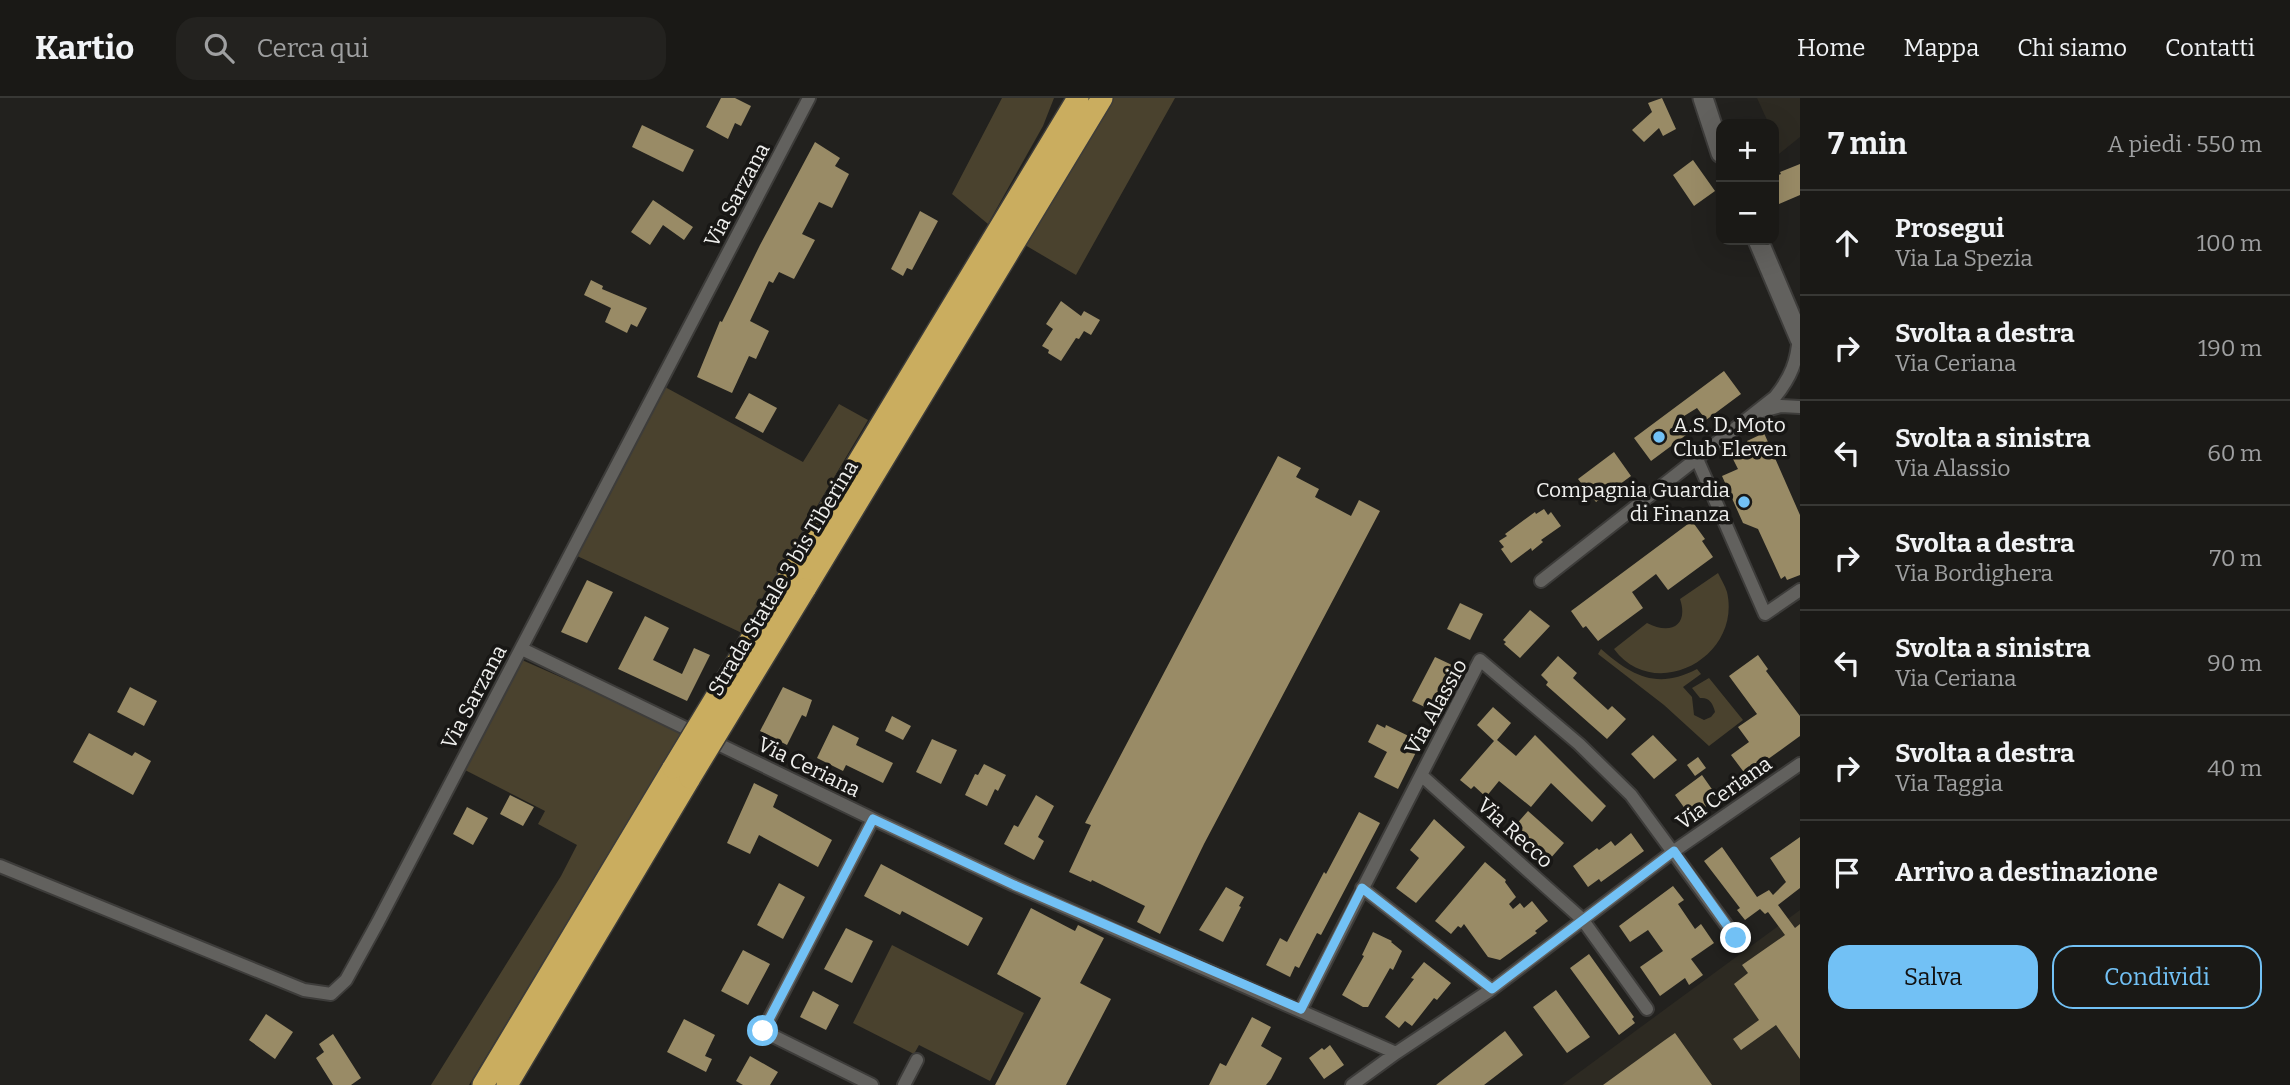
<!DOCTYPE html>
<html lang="it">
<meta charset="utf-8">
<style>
:root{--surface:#1a1916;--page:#23221f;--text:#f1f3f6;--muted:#9fa0a1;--line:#383835;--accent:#72c1f5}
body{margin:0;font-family:Bitter,serif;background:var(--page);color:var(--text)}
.controls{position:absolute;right:21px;top:21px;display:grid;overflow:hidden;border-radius:14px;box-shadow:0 7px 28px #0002}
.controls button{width:63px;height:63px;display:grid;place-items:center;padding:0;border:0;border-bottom:2px solid var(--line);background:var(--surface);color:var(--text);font:35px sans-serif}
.stop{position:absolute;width:21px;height:21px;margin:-16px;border:5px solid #72c1f5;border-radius:50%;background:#fff}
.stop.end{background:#72c1f5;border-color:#fff;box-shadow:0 2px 7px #0008}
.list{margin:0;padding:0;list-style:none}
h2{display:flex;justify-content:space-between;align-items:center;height:91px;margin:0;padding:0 28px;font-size:30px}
h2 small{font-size:23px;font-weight:400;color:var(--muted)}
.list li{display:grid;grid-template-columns:46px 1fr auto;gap:21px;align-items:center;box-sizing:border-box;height:105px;padding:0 28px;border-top:2px solid var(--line)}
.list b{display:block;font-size:26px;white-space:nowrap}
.list p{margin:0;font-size:23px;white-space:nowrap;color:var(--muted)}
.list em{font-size:23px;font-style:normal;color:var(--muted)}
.actions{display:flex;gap:14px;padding:21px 28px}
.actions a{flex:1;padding:16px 0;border:2px solid var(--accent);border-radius:21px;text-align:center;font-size:24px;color:var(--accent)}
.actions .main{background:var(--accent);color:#111}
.icon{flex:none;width:38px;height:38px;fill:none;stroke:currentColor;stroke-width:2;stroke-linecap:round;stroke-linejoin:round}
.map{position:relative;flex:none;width:1800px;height:987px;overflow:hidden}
header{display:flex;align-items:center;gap:42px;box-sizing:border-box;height:98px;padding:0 35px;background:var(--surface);border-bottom:2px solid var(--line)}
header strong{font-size:33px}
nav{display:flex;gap:38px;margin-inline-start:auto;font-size:24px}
.search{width:490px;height:63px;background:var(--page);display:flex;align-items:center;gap:18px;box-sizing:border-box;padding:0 24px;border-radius:21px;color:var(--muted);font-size:26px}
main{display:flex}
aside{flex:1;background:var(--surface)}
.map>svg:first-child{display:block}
.built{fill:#2d2a22}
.green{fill:#4a422e}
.building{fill:#998b66}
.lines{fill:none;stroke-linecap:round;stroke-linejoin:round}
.street-casing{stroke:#3d3c3a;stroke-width:16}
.secondary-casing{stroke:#3d3c3a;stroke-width:23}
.highway-casing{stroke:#3d3c3a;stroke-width:24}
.street{stroke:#62615e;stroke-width:12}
.secondary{stroke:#62615e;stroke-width:19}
.highway{stroke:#caad5f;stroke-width:21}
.highway-bridge-casing{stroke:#3d3c3a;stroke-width:24;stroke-linecap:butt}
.highway-bridge{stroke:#caad5f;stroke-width:21}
.route{stroke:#72c1f5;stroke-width:9}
.poi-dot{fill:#72c1f5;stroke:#181715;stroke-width:2.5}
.labels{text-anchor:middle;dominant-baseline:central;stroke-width:7;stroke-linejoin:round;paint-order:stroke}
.street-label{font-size:21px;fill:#efefed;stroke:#181715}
.poi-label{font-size:21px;fill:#efefed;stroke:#181715;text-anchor:start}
</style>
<header>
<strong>Kartio</strong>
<div class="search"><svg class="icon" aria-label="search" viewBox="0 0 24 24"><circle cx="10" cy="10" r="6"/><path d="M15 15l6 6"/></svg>Cerca qui</div>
<nav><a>Home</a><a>Mappa</a><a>Chi siamo</a><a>Contatti</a></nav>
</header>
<main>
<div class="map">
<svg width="1800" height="987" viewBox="0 0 1800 987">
<rect width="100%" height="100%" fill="#22211e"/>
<path class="built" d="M1757,0H1800V39L1774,60V26H1763L1767,22Z
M1800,812V987H1562Z"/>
<path class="green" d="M1002,0H1054L1043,28L988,126L952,96Z
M1114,0H1175L1076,177L1025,147Z
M665,289L803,364L839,306L868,322L742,535L575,457Z
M1718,475C1721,481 1725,488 1727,494C1742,559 1655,606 1614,551L1647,525C1670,537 1689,528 1680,501Z
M1601,551C1632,578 1657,592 1697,571L1701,576L1683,589L1692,599L1694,617L1704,622L1711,619L1715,614C1713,605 1709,599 1700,600L1692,590L1709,580L1743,622L1709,648L1664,607L1598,556Z
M522,562L651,619L681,635L469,987H431L561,778L577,747L538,726L545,713L465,672Z
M892,847L1024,915L990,983L919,947L914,956L853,925Z"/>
<path class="building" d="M721,0H735L751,8L741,28L735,25L728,41L706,29Z
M1662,0L1676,31L1663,38L1659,30L1644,44L1632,32L1652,14L1648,5Z
M642,27L694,52L683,74L632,49Z
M815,44L840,60L835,68L849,76L832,110L819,104L802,136L815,142L794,181L779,174L773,185L769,183L750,223L769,233L756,261L749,258L732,295L697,279L720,223L722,224L760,147Z
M1693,62L1715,93L1694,108L1673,77Z
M1800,66V97L1779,106L1774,94V79L1781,76L1780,74Z
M653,102L693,129L684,142L663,127L650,147L631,134Z
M920,113L938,123L912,172L907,170L903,178L891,171Z
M591,182L603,188L602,191L647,210L637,229L631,226L627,235L605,224L611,210L584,197Z
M1061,203L1081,218L1084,213L1100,222L1091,237L1084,233L1079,241L1076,240L1061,263L1048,255L1049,252L1042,248L1053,231L1046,226Z
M1724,273L1741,296L1706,322L1697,310L1676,323L1686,337L1651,363L1634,340Z
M749,295L777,310L763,335L735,320Z
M1764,335L1800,417V477L1787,482L1785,478L1781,481L1758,431L1743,425L1722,378L1738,371L1733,361L1751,353L1747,343Z
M1614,354L1631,378L1596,404L1578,381Z
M1278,358L1301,370L1296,379L1319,391L1315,399L1351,418L1359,402L1380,413L1204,746L1160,836L1137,824L1145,808L1092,782L1091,784L1069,774L1091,727L1085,725Z
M1544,411L1548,417L1551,414L1561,428L1541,442L1543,444L1532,453L1531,450L1511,465L1501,451L1504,449L1499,443L1507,438L1505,436L1535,414L1536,416Z
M1692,423L1705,441L1702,443L1713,459L1668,492L1656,476L1635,492L1632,494L1643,510L1598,543L1586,528L1583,530L1571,513Z
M587,482L613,494L587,545L561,534Z
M1460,505L1483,516L1470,542L1447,531Z
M1530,512L1550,528L1520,560L1504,546L1506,544L1503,542Z
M645,518L669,530L653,562L682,576L694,550L710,557L687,603L618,571Z
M1758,557L1768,571L1766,573L1800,618V638L1746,677L1731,657L1749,644L1738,629L1757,616L1729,578Z
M1558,558L1577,575L1573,580L1608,612L1612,608L1626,621L1607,641L1546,587L1548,584L1541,577Z
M1435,559L1452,567L1449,571L1458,575L1439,613L1430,608L1429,611L1412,603Z
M130,589L157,603L144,628L117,614Z
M783,589L812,602L806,619L802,617L787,647L760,633Z
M1493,609L1511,625L1497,642L1516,658L1535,637L1606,708L1592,724L1551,685L1531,709L1499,683L1486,699L1474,688L1471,691L1460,682L1494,643L1477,627Z
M892,618L911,628L903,642L885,633Z
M1377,626L1385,630L1386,627L1421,644L1398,691L1374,679L1387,654L1368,644Z
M833,627L859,640L856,647L893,665L883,685L846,667L843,673L817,660Z
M89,635L132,658L135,654L151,663L133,697L73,664Z
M1653,637L1677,662L1654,681L1631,656Z
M932,641L957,652L941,686L916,674Z
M1698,659L1706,670L1695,678L1687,667Z
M984,666L1006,677L998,693L995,691L987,708L965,697L975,676L978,677Z
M1702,677L1716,697L1708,703L1709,706L1691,719L1675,697Z
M754,685L778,697L773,709L832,742L818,769L759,737L750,756L727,745Z
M510,697L534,709L523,728L500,716Z
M1036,697L1054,708L1038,739L1044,743L1034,762L1004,746L1014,727L1018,729Z
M467,709L488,720L473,747L453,736Z
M1528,713L1564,745L1549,762L1513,730Z
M1359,714L1380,725L1321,837L1317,835L1299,870L1295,868L1290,879L1266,867L1280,840L1287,844L1324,774L1326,776Z
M1434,721L1465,749L1416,805L1396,790L1419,760L1410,752Z
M1631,735L1644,753L1601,784L1599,781L1588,789L1573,768L1597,750L1599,752L1611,743L1615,748Z
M1800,739V790L1778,807L1795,830L1800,826V961L1776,927L1741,952L1733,941L1759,922L1734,886L1748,875L1742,867L1785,837L1768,814L1765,816L1760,811L1745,822L1737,812L1740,810L1704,763L1722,749L1757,799L1769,792L1773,797L1786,784L1770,760Z
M1485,764L1506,782L1505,784L1516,799L1509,806L1513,811L1520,805L1524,810L1532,803L1548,823L1535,833L1537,835L1500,862L1488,859L1464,826L1461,830L1458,828L1451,836L1435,823Z
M881,766L983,820L968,848L902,813L900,817L864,798Z
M779,785L805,799L783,841L757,827Z
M1673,788L1684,802L1678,806L1695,831L1701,826L1714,845L1691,861L1703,877L1689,887L1685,880L1660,898L1640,869L1663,853L1648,832L1630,844L1619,828Z
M1226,789L1244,799L1239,808L1241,809L1223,844L1199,832Z
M1031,810L1075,833L1078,827L1104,840L1080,885L1111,901L1066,987H995L1041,900L997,876Z
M846,830L873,843L852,885L824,871Z
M1373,834L1392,843L1391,844L1402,853L1393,872L1390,870L1368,909H1363L1342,897L1364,858L1362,857Z
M743,852L770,866L748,907L721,893Z
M1589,856L1634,919L1632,921L1635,925L1619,937L1570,870Z
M1424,864L1451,885L1437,902L1434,900L1412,928L1405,923L1399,930L1385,919L1414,881L1411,880Z
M1556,892L1590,939L1567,955L1533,909Z
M813,893L839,907L826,932L800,919Z
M266,916L293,934L275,961L249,942Z
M1252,919L1271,929L1261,948L1282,960L1271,981L1266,987H1209L1220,965L1226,968Z
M684,921L715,937L705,958L712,961L706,974L667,954Z
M1505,933L1523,957L1484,987H1436Z
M1675,935L1712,987H1603L1665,942Z
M333,936L361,980L351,987H333L316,960L324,954L319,946Z
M1330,947L1344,967L1324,981L1309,960L1322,950L1324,952Z
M750,958L778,974L770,987H743L736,983Z"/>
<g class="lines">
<defs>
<path id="street" d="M1762,313L1781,308L1800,309
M1697,361L1765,516L1800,492
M1541,483L1775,299C1791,279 1797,264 1799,238
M522,551L873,721L1014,787L1396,955L1492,891L1674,753L1800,666
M1421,677L1582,821L1647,911
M0,768L304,892L331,896L346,882L378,824L809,0
M1362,790L1492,891
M1301,911L1480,562L1579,646L1631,697L1736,840
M872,987L763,933L873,721
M904,987L917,962
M1352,987L1396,955"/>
<path id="secondary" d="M1703,0L1721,55
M1758,142L1800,241"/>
<path id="highway" d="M788,480L1078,0
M805,491L1102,0
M483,987L673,670
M507,987L690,680"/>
</defs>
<use href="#street" class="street-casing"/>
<use href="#secondary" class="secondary-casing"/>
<use href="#highway" class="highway-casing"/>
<use href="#street" class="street"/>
<use href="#secondary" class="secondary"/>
<use href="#highway" class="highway"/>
<defs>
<path id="highway-bridge" d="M673,670L788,480
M690,680L805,491"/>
</defs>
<use href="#highway-bridge" class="highway-bridge-casing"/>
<use href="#highway-bridge" class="highway-bridge"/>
</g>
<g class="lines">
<path class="route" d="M763,933L873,721L1014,787L1301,911L1362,790L1492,891L1674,753L1736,840"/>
</g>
<g class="poi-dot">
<circle cx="1659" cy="339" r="7"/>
<circle cx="1744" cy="404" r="7"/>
</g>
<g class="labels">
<g class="street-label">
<text transform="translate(737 97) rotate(-62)">Via Sarzana</text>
<text transform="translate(783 480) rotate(-59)">Strada Statale 3 bis Tiberina</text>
<text transform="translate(474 599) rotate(-62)">Via Sarzana</text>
<text transform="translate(1436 609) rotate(-61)">Via Alassio</text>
<text transform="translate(809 669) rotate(26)">Via Ceriana</text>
<text transform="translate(1724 695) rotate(-35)">Via Ceriana</text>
<text transform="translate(1515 735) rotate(42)">Via Recco</text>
</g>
<g class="poi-label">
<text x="1673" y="327">A.S. D. Moto<tspan x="1673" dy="24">Club Eleven</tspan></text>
<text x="1730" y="392" text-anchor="end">Compagnia Guardia<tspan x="1730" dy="24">di Finanza</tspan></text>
</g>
</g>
</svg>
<div class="controls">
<button>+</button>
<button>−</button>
</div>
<div class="stop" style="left:763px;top:933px"></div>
<div class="stop end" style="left:1736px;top:840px"></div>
</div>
<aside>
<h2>7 min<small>A piedi · 550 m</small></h2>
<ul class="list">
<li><svg class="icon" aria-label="ahead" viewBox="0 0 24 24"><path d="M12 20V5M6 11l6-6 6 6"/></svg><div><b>Prosegui</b><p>Via La Spezia</p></div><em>100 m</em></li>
<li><svg class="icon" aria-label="right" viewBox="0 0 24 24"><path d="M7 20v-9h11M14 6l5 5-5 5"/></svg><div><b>Svolta a destra</b><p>Via Ceriana</p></div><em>190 m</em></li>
<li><svg class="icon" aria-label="left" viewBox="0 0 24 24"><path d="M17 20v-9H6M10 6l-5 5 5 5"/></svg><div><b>Svolta a sinistra</b><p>Via Alassio</p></div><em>60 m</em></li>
<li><svg class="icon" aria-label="right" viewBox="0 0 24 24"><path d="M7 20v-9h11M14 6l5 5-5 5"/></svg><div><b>Svolta a destra</b><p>Via Bordighera</p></div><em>70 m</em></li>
<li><svg class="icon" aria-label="left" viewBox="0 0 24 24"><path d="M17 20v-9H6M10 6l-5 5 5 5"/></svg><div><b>Svolta a sinistra</b><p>Via Ceriana</p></div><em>90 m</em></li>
<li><svg class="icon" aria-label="right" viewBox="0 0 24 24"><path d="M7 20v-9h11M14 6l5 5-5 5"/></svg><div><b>Svolta a destra</b><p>Via Taggia</p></div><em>40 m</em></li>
<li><svg class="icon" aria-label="arrive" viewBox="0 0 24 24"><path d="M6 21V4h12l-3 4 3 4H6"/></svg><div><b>Arrivo a destinazione</b></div></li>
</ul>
<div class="actions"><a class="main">Salva</a><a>Condividi</a></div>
</aside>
</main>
